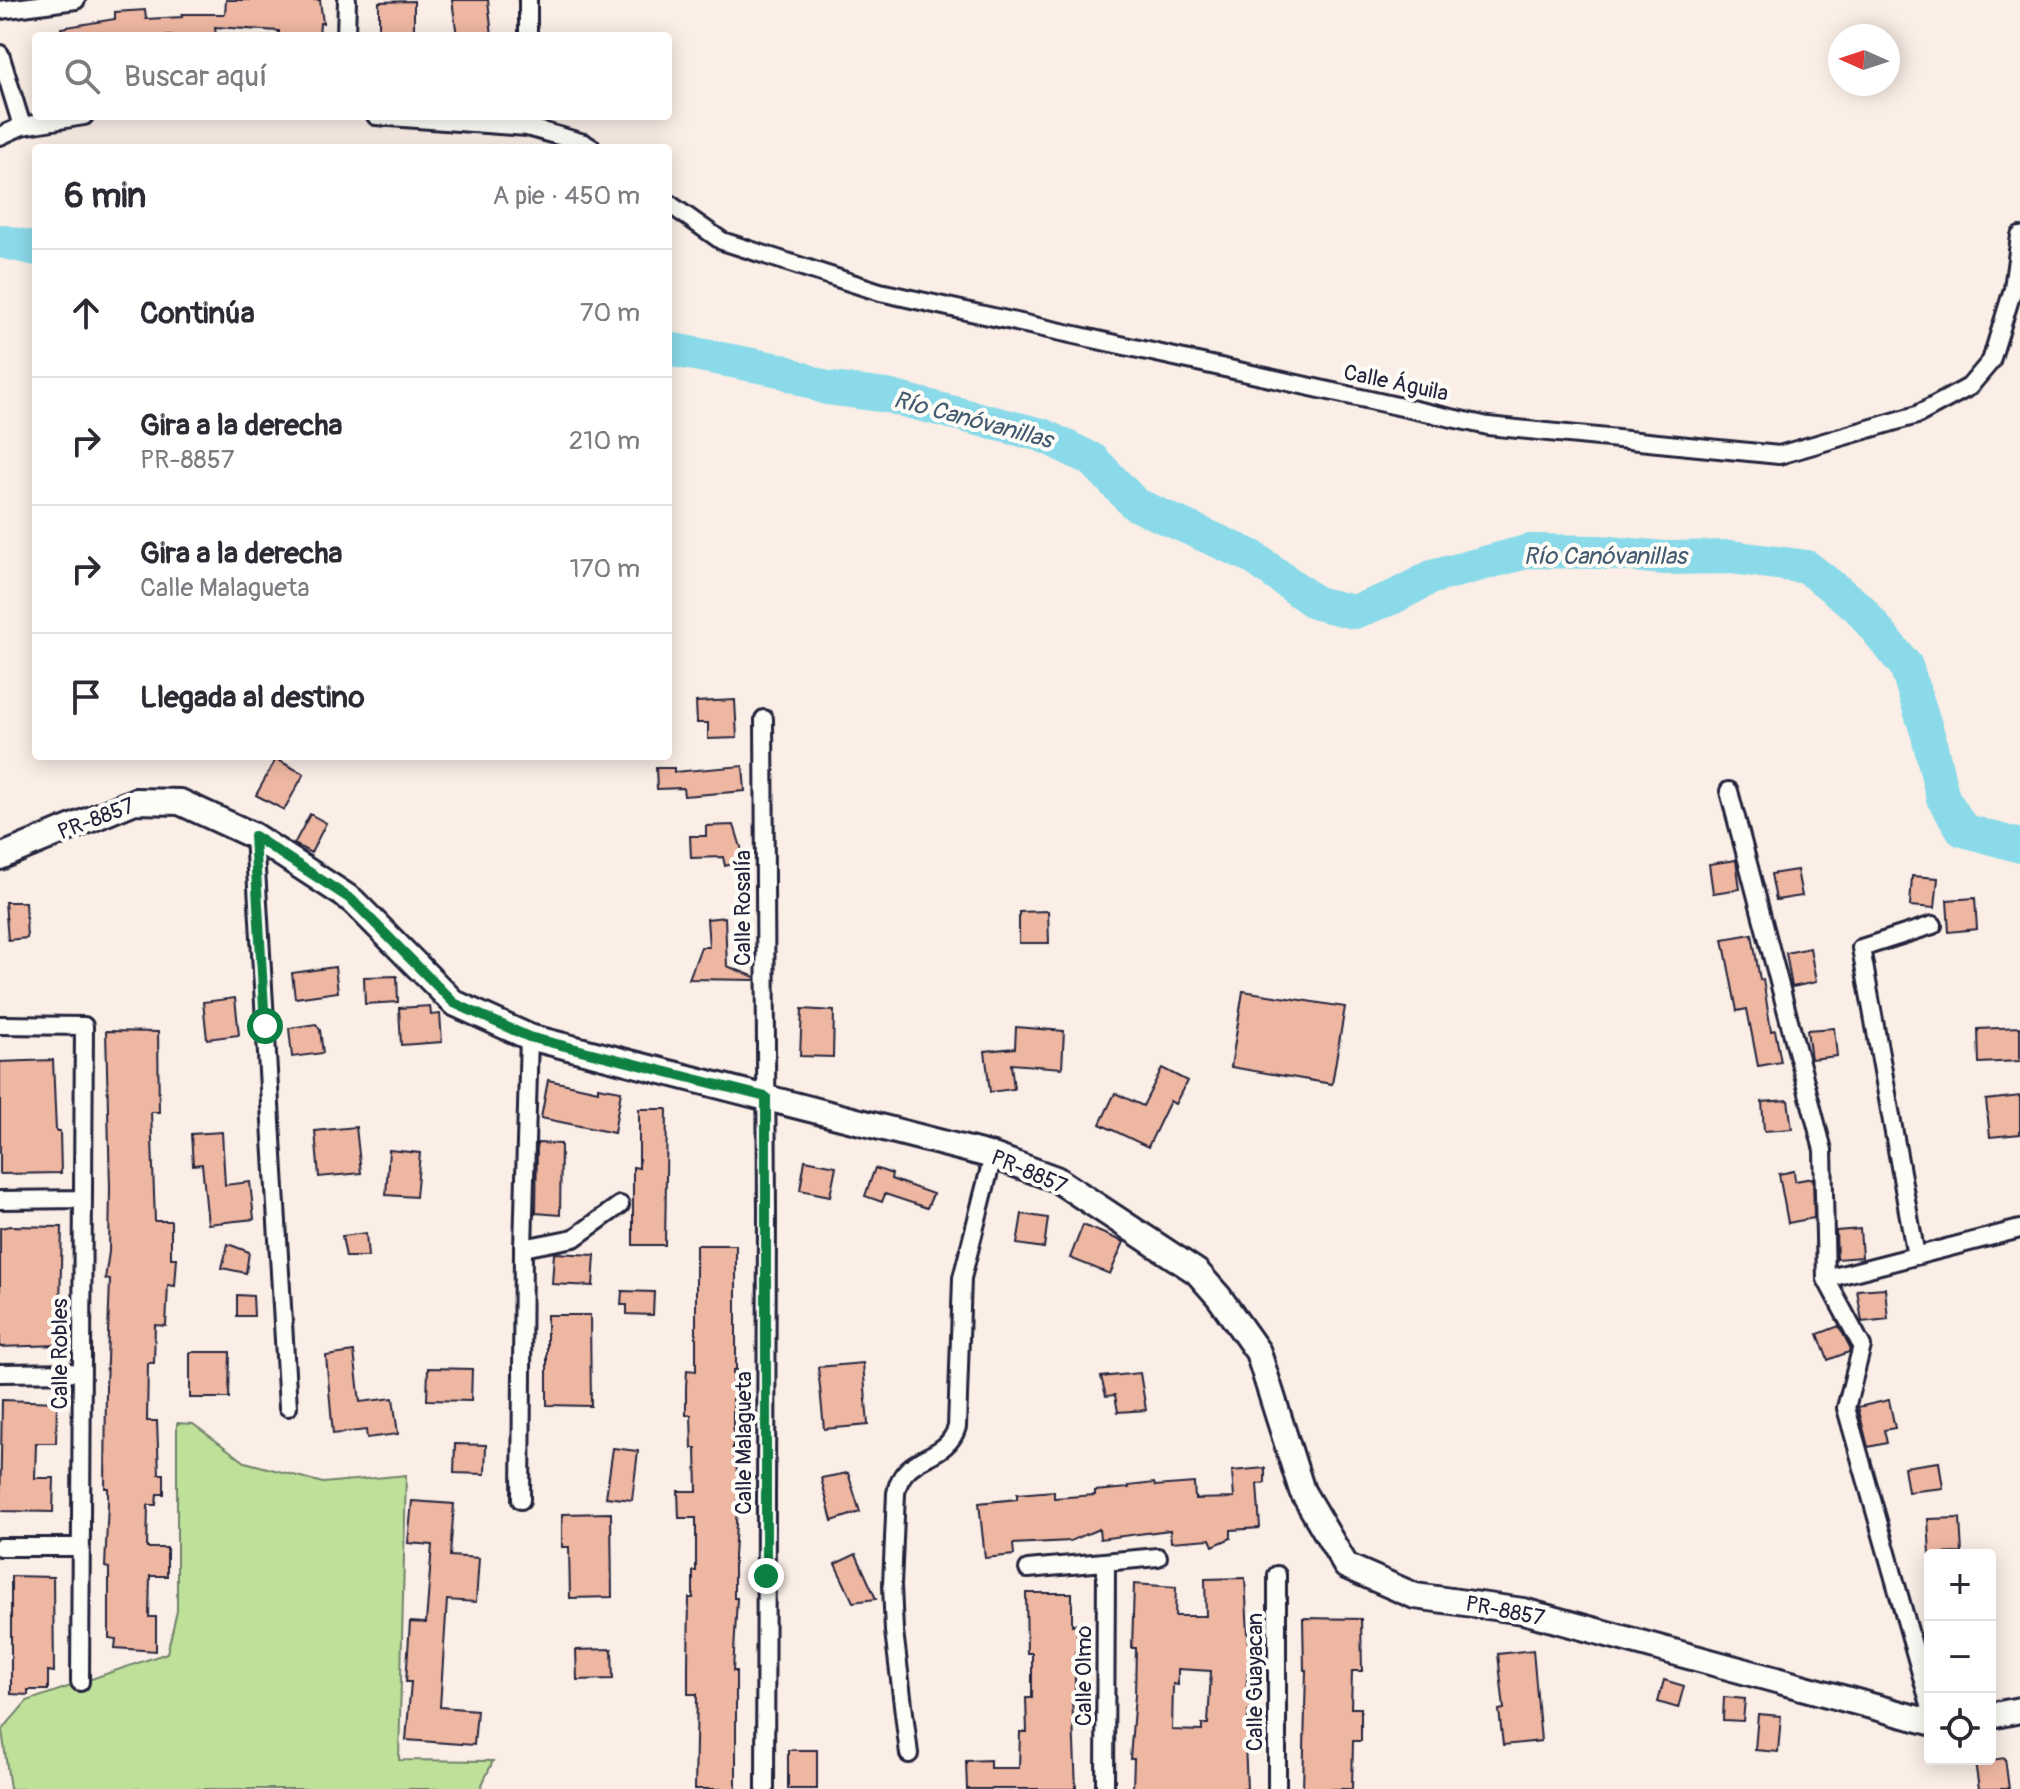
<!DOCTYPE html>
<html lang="es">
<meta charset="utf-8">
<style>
:root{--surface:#fff;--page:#f7f7f7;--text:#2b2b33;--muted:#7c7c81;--line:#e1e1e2}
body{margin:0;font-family:Pangolin,sans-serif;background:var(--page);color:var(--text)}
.controls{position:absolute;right:24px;bottom:24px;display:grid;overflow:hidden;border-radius:8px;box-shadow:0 4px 20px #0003}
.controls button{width:72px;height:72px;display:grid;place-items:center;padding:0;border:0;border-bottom:2px solid var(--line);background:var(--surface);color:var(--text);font:40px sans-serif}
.compass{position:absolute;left:1828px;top:24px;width:72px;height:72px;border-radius:50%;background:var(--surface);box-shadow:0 4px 20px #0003;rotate:273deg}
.stop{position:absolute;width:24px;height:24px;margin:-18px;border:6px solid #0b8043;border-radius:50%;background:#fff}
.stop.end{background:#0b8043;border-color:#fff;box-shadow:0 2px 8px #0008}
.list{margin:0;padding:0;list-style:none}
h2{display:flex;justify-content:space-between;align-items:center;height:104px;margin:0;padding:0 32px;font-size:34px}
h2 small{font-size:26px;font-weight:400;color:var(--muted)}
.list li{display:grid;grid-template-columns:52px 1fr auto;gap:24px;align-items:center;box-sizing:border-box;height:128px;padding:0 32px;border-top:2px solid var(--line)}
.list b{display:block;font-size:30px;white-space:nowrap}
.list p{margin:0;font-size:26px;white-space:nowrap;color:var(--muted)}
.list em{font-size:26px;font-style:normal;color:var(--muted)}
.icon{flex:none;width:44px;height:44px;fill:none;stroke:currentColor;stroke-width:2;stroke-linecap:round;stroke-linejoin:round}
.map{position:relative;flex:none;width:2020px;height:1789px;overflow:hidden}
.search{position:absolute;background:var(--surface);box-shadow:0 4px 20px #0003;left:32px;top:32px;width:640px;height:88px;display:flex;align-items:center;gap:20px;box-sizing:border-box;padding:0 28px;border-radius:8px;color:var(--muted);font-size:30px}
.panel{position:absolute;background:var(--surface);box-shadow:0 4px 20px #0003;left:32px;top:144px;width:640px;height:616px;border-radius:8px}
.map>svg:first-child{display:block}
.green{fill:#bfe099;stroke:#70816a;stroke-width:2}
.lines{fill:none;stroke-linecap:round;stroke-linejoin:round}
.river{stroke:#8bdae9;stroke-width:34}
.building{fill:#eeb7a2;stroke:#22223b;stroke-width:2;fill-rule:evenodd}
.street-casing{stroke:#22223b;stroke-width:22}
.secondary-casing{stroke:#22223b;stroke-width:30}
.street{stroke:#fdfcf7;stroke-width:16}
.secondary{stroke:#fdfcf7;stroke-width:24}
.route{stroke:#0b8043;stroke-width:10}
.labels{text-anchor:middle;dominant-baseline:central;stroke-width:8;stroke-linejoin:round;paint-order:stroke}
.street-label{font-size:22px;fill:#22223b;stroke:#fdfcf7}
.water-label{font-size:24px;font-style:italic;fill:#42596f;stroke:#fdfcf7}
</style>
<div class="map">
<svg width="2020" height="1789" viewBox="0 0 2020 1789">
<rect width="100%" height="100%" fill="#faeee6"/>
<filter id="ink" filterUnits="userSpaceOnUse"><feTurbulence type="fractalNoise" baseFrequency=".0125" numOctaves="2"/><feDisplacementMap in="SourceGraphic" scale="16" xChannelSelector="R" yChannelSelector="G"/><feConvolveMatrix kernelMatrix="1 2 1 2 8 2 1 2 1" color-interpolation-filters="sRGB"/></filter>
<g filter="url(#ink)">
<path class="green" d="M177,1423L193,1424L245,1462L323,1483L406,1475L399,1760L493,1761L480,1789H10L2,1730L27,1701L167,1653L177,1611Z"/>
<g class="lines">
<path class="river" d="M0,241L36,249
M668,349L780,370L826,388L887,396L1042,435L1093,460L1135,504L1251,556L1316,603L1354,612L1394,597L1432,577L1530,551L1599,552L1665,558L1731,557L1807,567L1859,608L1906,666L1928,735L1943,798L1963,830L2020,846"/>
</g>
<path class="building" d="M226,0H320L323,23H320L319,36H279V31L215,27L216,36H62L61,28L115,19V12L145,10L146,19L182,17V14H225Z
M452,0H488L492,36H457Z
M414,1V34L379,35V2Z
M735,700L737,738L708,739V723H697L696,702Z
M276,759L304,774L284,810L256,795Z
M743,766L745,791L684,796L683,788L657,789L656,768H674V772Z
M310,814L326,823L311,853L294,844Z
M734,825L745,860L725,866L723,857L691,858L690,836H706V826Z
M1736,860L1740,889L1713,893L1709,864Z
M1797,870L1802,896L1776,900L1771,874Z
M1912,876L1938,878L1935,908L1910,906Z
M1975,898L1977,929L1949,932L1947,900Z
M5,902H25L27,938L8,940Z
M1048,911L1049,943H1019V912Z
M725,917L727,966L755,977V980L689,979L701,947H709L707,919Z
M1752,934L1760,980L1763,979L1771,1031L1775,1030L1781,1062L1758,1066L1747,1009L1737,1011L1723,939Z
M1810,948L1816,982L1792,987L1786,953Z
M335,967L338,992L295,998L292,973Z
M397,976L398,1002L365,1004L364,977Z
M1243,991L1345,1007L1332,1084L1231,1067Z
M235,998L239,1035L207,1039L203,1002Z
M430,1006L431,1015L440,1014L442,1042L401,1045L399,1008Z
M802,1009L834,1011L833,1057L800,1056Z
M316,1024L320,1030L323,1053L292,1057L289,1028Z
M1016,1027L1064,1031L1062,1068L1011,1064L1014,1089L990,1092L985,1051L1015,1048Z
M2020,1027V1061L1979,1063L1978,1029Z
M1834,1028L1837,1056L1811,1059L1807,1030Z
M106,1031L158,1032L159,1112H151L155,1221H171V1258H177L175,1286L168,1285L166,1326L155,1325L154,1363H148L147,1421H157L159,1474H164V1494H157L156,1505H148L147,1548H167V1576H150L149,1617H156V1651L115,1648L116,1639L109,1638V1568L105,1567L108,1503V1488H105L106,1387L110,1280L105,1279L109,1252L110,1187Z
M53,1060L56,1131H60L61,1173L0,1174V1062Z
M1162,1068L1187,1081L1175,1104L1170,1101L1148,1147L1100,1124L1115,1093L1143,1106Z
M548,1080L598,1091V1087L621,1091L614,1133L541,1118Z
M2020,1096V1134L1990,1137L1986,1100Z
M1788,1100L1792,1129L1764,1131L1762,1102Z
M639,1109H667L665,1245H633V1167L639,1168Z
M356,1127L361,1173L319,1177L315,1131Z
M222,1132L225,1185L250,1182L254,1219L208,1224L202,1164L193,1165L191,1134Z
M537,1143L561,1144L560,1215L536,1213Z
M389,1150L420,1153L416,1197L386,1195Z
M805,1160L836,1166L830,1196L800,1190Z
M875,1168L892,1174L891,1179L933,1194L927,1208L885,1194L882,1202L865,1196Z
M1794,1171L1795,1181L1813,1178L1814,1218L1788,1223L1779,1174Z
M1022,1214L1048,1218L1044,1248L1017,1244Z
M1083,1225L1124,1242L1110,1274L1070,1258Z
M10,1226L62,1227L59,1345L0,1347V1228Z
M1860,1229L1862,1257L1837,1259L1836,1231Z
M366,1233L368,1257H346L342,1236Z
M228,1244L249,1252L246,1273L222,1268Z
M696,1245H736V1370H733V1457H736L738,1491L734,1556V1598H737L733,1671H736V1789H695L697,1694H688V1666L689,1598H693V1571H696V1518H679L678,1491H697L696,1448H692L691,1415H686V1387L687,1370L696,1371Z
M554,1253L595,1255L593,1286L552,1284Z
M1885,1288L1888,1319L1862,1322L1857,1290Z
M622,1291L654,1292L653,1315L627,1314V1305H621Z
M237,1295L253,1296L254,1316H237Z
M547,1315H590L591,1406L547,1405Z
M1839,1326L1850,1347L1849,1352L1828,1360L1818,1334Z
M190,1352H230L229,1398H190Z
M354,1352L360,1402L393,1398L398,1434L367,1438L366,1430L333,1434L326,1356Z
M863,1363L868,1425L824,1429L818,1367Z
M428,1368L472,1369L471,1401L427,1400Z
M1140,1373L1146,1410L1118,1412L1115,1395L1106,1396L1101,1377Z
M2,1400L57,1402L56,1443H36L35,1478H54L53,1512L0,1511Z
M1889,1400L1895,1428L1884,1430L1887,1443L1868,1447L1858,1407Z
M455,1444L486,1445L485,1474L454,1473Z
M613,1448L638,1451L632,1500L606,1497Z
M1939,1462L1943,1488L1908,1492L1904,1467Z
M1265,1468V1483L1257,1484L1260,1528L1231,1530V1538L1213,1546L1210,1539L1171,1542L1170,1530L1100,1539L1099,1529L1070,1541L1013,1544L1014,1555L985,1558L979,1503L1017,1499V1494L1054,1491V1498L1095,1495V1491L1129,1488L1128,1486L1154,1483L1155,1486L1194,1483L1195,1499L1234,1498L1232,1471Z
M848,1473L860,1512L832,1521L821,1478Z
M412,1501L454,1504L450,1556L479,1558L476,1602L447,1600L440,1707L477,1710L474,1745L406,1740L411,1682H406L410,1622L426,1623L432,1545L408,1543Z
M611,1513L612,1597L570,1598L569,1547H562V1514Z
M1960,1518L1962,1553L1930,1554L1928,1519Z
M856,1554L876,1599L853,1602L835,1564Z
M11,1576L53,1577L54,1672L48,1671V1690H28V1695L11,1694Z
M1245,1578L1249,1653L1246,1693H1253L1252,1711H1248V1743H1245L1247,1789H1133L1134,1759H1130L1135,1695L1136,1648H1132L1134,1584L1176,1587L1175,1616H1206L1205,1579ZM1178,1669L1211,1671L1208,1724H1202V1731L1172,1730L1173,1684L1178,1685Z
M1026,1593H1072V1625L1077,1624V1652H1075V1696H1072L1076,1789H967L966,1761L990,1760V1768H1019L1020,1732H1027L1026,1698H1032V1653H1027Z
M1303,1618L1361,1619L1362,1671H1352L1351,1708H1361V1741H1353L1352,1789H1303L1306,1670H1304Z
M612,1649L613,1679L577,1680L576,1650Z
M1533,1650L1541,1741L1503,1745L1499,1710L1504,1709L1498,1654Z
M1664,1680L1684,1686L1678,1708L1658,1702Z
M1724,1697L1745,1699L1743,1721L1723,1720Z
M1758,1714L1781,1716L1778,1752L1755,1750Z
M788,1750H817V1789H788Z
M2005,1758L2009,1789H1979L1975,1762Z"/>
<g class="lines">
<defs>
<path id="street" d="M0,10L76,0
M346,36L347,0
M528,36V0
M0,54L22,126
M376,116L527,127L584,143L592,148
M0,136L22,126L84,116
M668,203L722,241L880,292L1488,426L1779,455L1917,415L1969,387L1991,361L2013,289L2020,236
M764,719L767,1212L765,1789
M1729,791L1823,1150L1826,1279L1862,1346L1846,1408L1930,1705
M254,836L288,1407
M0,1025L84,1026L80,1682
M0,1200L83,1199
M523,1248L574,1238L620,1205
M1916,1256L1861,948L1933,925
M1826,1279L2020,1229
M0,1373L82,1372
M521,1500L523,1248L529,1037
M0,1547H80
M1028,1569L1158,1557
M909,1754L894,1631L892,1585L896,1493C903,1452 946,1463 957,1427L962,1278L993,1156
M1105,1789L1106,1563
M1277,1789V1575"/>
<path id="secondary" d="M0,857L135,801L180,802L254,836L352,900L454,1003L529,1037L993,1156L1056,1179L1197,1272L1219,1297L1258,1352L1302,1491L1346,1566L1415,1596L1523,1611L1930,1722
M1990,1716L2020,1710"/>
</defs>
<use href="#street" class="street-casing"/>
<use href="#secondary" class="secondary-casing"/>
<use href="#street" class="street"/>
<use href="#secondary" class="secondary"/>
</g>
</g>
<g class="lines" filter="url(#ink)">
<path class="route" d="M265,1026L254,836L352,900L454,1003L529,1037L766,1097V1576"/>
</g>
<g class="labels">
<g class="street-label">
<text transform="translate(1396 383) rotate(12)">Calle Águila</text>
<text transform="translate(96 819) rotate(-21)">PR-8857</text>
<text transform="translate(743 908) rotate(-90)">Calle Rosalía</text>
<text transform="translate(1029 1172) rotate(23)">PR-8857</text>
<text transform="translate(60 1354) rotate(-90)">Calle Robles</text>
<text transform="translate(744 1443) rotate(-90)">Calle Malagueta</text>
<text transform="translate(1505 1611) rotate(11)">PR-8857</text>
<text transform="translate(1084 1676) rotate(-90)">Calle Olmo</text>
<text transform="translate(1255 1682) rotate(-90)">Calle Guayacan</text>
</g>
<g class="water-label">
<text transform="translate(973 420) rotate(15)">Río Canóvanillas</text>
<text x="1605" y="556">Río Canóvanillas</text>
</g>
</g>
</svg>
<div class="controls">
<button>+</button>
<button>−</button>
<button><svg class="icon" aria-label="locate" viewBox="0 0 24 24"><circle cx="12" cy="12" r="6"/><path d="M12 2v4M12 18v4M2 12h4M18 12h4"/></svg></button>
</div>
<svg class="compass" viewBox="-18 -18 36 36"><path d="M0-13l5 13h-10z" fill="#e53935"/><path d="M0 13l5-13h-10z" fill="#7c7c81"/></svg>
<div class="stop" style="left:265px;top:1026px"></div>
<div class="stop end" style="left:766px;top:1576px"></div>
<div class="search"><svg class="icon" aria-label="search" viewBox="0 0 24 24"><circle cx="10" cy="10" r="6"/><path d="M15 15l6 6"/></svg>Buscar aquí</div>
<section class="panel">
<h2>6 min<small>A pie · 450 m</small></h2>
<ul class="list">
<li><svg class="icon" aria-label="ahead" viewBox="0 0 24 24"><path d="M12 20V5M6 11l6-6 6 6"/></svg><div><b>Continúa</b></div><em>70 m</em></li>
<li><svg class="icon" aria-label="right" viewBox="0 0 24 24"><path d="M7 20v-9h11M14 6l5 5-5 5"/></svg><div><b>Gira a la derecha</b><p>PR-8857</p></div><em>210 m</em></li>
<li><svg class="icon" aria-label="right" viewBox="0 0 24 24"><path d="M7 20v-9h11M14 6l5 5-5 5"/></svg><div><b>Gira a la derecha</b><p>Calle Malagueta</p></div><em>170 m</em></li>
<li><svg class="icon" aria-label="arrive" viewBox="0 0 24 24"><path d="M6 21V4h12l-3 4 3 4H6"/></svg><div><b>Llegada al destino</b></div></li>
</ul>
</section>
</div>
